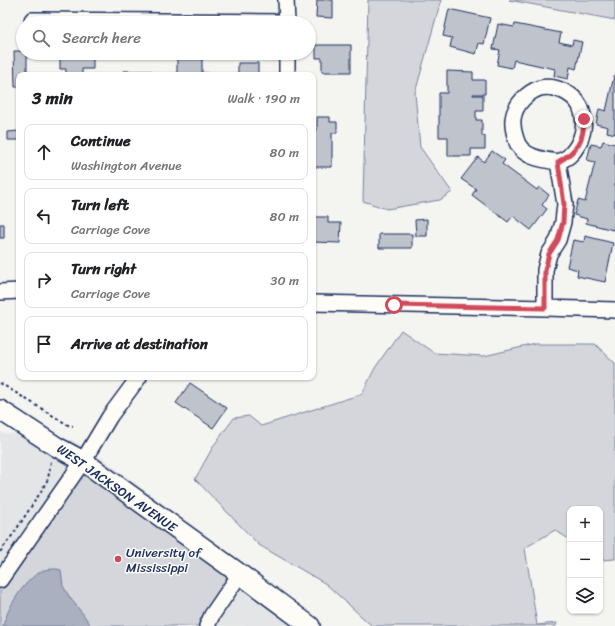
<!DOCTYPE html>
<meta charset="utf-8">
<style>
:root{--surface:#fff;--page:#f6f6f6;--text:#202124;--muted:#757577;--line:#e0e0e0}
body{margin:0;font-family:Sriracha,sans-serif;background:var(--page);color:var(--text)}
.controls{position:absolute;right:12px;bottom:12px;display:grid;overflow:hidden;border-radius:8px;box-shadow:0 1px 3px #0004}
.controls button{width:36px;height:36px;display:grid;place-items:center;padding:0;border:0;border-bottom:1px solid var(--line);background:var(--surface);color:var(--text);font:20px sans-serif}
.stop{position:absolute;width:12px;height:12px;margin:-9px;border:3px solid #d1495b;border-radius:50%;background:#fff}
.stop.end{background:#d1495b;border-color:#fff;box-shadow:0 1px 4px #0008}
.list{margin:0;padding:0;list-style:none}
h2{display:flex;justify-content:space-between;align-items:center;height:52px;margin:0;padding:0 16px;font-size:17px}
h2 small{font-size:13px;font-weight:400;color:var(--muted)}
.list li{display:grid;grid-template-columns:26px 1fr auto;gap:12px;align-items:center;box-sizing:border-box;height:56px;margin:0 8px 8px;padding:0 8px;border:1px solid var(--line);border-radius:8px}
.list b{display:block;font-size:15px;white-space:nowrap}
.list p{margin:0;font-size:13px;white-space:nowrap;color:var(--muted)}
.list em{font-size:13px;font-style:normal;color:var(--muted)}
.icon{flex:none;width:22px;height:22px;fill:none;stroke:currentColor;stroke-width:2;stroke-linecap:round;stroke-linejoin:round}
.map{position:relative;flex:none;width:615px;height:626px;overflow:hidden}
.search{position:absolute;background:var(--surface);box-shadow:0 1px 3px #0004;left:16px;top:16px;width:300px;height:44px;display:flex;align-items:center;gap:10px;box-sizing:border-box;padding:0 14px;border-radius:22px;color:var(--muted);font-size:15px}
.panel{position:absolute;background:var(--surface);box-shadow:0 1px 3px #0004;left:16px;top:72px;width:300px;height:308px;border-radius:8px}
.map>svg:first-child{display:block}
.built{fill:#e4e5e6}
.green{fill:#d4d6db;stroke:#78829c}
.water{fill:#aab0bf;stroke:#717c98}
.building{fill:#bfc3cc;stroke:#1b2f5e}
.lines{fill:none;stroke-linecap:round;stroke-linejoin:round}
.minor-casing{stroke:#1b2f5e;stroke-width:18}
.major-casing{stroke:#1b2f5e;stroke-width:22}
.path{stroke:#1b2f5e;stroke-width:2;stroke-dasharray:3 3;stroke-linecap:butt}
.minor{stroke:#fdfcf7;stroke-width:15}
.major{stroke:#fdfcf7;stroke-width:19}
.route{stroke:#d1495b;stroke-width:5}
.poi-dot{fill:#d1495b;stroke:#fdfcf7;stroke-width:1.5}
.labels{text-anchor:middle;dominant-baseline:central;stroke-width:3;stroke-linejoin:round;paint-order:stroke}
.street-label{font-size:13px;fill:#1b2f5e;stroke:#fdfcf7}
.poi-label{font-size:13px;fill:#1b2f5e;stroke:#fdfcf7;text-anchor:start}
</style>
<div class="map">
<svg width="615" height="626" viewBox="0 0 615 626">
<rect width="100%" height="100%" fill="#f4f4f1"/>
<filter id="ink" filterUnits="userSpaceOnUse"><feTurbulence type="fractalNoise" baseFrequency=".025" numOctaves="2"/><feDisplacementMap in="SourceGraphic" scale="8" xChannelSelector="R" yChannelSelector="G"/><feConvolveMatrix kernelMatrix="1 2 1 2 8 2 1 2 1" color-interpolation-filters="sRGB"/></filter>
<g filter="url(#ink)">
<path class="built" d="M0,433L72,440L102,458L324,626H0Z"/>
<path class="green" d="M368,0H441L415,93L420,147L452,192L440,200L387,209L363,201Z
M509,0H615V20Z
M401,330L434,353L484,356L535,344H595L615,363V559L602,560L600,559V509H570V540L555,530L525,548L537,625L557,623L556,626H372L326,584L259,545L195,479L214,445L234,418L249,416L261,426L362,394L375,368Z
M83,461L240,574L207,626H0V580Z"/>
<path class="water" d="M57,569L61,570L63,586L70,598L83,614L91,626H3C7,608 26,577 44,570C48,569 53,569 57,569Z"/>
<path class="building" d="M317,0H333V18L316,17Z
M449,9L490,18L484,44L479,43L476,54L450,47L452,38L443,36Z
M498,24L514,27L515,24L561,33L559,42L572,45L573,40L582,42L576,69L570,67L568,79L554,76L555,69L514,60L512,68L497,65L500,50L493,49Z
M316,45H351V72H322V58H316Z
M14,51H23V53H27V75H19V87H15Z
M60,53H93V69H82V75H66V69H60Z
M177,59H202V73H208V75H177Z
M238,63H258V75H238Z
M123,71H152V75H123Z
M447,71L473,72V80H485V94H473V95H483V111H476V120H482V136H485V149H471V156H448V137H439V93H447Z
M614,76H615V134L607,132L608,127L596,124L599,109L606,111Z
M317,117H330V122H337V133H332V167H313V130H317Z
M19,131V140H8V132Z
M603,141L615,144V221L613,230L586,223L587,219L574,215L578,200L585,202L595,162L587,160L591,144L601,146Z
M492,151L505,160L502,164L537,190L539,187L549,195L542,205L547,209L531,230L513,216L508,222L472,195L476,189L461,179L478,157L484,162Z
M313,217H328V223H341L340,243L313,242Z
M427,219V236H416L415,220Z
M0,224H4V238H0Z
M379,234H412V248H379Z
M585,236L613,243L605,282L577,276L578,270L567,267L573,240L584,242Z
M190,383L227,408L213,428L176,403Z"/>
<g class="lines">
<defs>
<path id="minor" d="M286,0L287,23
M32,20L286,22
M287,53V75
M0,292L19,291
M313,303L545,308L615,310
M545,308V270L549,254L558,240L563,222L565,204L558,162C561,160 566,159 569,156C582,144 588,123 580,106C573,93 555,85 540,88C534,90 527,95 523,99C511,112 511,124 516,139C520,157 543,160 558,162
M0,580L83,461L110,416L139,377
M207,626L212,615L240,574"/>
<path id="major" d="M0,410L57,447L83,461L240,574L310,626"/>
</defs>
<use href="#minor" class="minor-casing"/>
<use href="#major" class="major-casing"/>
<path class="path" d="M0,383L68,425L73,426
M0,552L14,533L40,493L48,479L51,461"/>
<use href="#minor" class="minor"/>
<use href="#major" class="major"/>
</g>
</g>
<g class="lines" filter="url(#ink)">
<path class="route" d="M394,305L545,308V270L549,254L558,240L563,222L564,204L558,162C577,151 584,141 584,119"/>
</g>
<circle class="poi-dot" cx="118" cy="559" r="4"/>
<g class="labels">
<g class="street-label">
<text transform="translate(117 488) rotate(35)">WEST JACKSON AVENUE</text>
</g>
<g class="poi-label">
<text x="126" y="552">University of<tspan x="126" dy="15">Mississippi</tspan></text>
</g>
</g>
</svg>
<div class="controls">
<button>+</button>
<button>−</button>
<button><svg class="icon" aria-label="layers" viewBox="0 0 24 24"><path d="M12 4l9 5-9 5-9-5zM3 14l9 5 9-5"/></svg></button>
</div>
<div class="stop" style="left:394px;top:305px"></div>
<div class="stop end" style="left:584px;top:119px"></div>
<div class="search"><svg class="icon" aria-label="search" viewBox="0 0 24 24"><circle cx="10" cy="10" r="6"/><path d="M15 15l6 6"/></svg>Search here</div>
<section class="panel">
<h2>3 min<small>Walk · 190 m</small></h2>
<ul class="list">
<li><svg class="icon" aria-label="ahead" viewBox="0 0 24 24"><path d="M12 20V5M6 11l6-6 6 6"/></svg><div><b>Continue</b><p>Washington Avenue</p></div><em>80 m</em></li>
<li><svg class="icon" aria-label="left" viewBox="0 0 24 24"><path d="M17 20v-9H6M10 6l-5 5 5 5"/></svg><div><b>Turn left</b><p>Carriage Cove</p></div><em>80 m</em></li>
<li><svg class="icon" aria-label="right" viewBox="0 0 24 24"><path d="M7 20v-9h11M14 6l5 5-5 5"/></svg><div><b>Turn right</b><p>Carriage Cove</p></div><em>30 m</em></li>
<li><svg class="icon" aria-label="arrive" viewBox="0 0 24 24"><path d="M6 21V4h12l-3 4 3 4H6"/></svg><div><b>Arrive at destination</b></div></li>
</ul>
</section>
</div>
